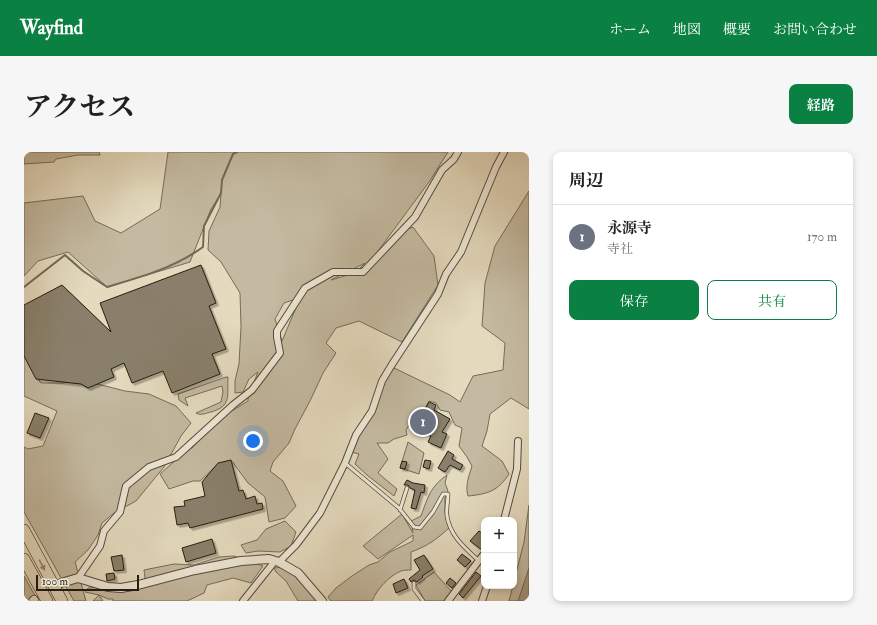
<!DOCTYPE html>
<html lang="ja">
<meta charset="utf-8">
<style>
:root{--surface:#fff;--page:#f6f6f6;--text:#202124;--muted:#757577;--line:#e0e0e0;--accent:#0b8043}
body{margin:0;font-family:"IM FELL Double Pica","Noto Serif JP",serif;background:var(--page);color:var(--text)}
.controls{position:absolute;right:12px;bottom:12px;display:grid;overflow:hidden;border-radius:8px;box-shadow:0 2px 6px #0003}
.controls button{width:36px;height:36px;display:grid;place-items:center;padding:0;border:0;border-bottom:1px solid var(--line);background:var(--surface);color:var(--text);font:20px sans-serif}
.scale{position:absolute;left:12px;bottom:10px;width:103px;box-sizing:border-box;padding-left:4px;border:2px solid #261d12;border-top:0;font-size:11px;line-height:14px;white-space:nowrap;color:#261d12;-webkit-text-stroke:3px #ede7d5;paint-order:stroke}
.you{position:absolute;left:229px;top:289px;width:14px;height:14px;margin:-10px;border:3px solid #fff;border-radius:50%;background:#1a73e8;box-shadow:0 0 0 6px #1a73e833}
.badge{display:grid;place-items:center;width:26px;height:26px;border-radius:50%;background:var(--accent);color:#fff;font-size:13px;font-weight:700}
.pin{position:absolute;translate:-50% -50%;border:2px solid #fff;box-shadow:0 1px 4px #0006}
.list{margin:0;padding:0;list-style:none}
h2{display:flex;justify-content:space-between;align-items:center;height:52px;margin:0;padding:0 16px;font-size:17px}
h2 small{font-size:13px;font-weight:400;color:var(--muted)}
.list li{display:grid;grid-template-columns:26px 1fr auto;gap:12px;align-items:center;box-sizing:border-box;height:64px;padding:0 16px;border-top:1px solid var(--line)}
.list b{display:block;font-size:15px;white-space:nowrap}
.list p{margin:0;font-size:13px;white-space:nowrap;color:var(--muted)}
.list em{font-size:13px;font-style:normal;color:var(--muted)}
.actions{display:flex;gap:8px;padding:12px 16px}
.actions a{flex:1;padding:9px 0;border:1px solid var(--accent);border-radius:8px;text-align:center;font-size:14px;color:var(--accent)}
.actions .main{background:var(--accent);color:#fff}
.map{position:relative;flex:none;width:505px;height:449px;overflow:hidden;border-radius:8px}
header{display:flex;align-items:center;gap:24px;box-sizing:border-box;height:56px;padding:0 20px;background:var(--accent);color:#fff}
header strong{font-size:19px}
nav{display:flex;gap:22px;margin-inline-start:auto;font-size:14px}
.intro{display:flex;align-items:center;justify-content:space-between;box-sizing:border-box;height:96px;padding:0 24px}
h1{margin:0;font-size:28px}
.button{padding:10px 18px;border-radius:8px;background:var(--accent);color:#fff;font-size:14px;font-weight:700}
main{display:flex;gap:24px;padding:0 24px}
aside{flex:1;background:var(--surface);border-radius:8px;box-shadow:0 2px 6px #0003}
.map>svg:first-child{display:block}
.green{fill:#c4baa1;stroke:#756c5a;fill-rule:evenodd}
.water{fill:#a39a84;stroke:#716856}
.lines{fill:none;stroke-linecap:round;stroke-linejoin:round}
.stream{stroke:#716856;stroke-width:2}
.building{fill:#897f6b;stroke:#261d12;filter:url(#shadow)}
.service-casing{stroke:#564c3d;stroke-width:4.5}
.minor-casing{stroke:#564c3d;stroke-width:8}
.tertiary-casing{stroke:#564c3d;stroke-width:10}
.motorway-casing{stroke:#261d12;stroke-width:12}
.service{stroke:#ede7d5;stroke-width:3}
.minor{stroke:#ede7d5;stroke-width:6}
.tertiary{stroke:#ede7d5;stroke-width:8}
.motorway{stroke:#e4dabe;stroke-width:11}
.oneway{fill:#8e8571}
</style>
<header>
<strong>Wayfind</strong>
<nav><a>ホーム</a><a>地図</a><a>概要</a><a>お問い合わせ</a></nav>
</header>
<div class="intro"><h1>アクセス</h1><a class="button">経路</a></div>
<main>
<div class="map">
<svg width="505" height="449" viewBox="0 0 505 449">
<defs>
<filter id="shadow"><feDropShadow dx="2.5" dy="2.5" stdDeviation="0" flood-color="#0004"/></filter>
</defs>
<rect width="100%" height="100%" fill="#e4dabe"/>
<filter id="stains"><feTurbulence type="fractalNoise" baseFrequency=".005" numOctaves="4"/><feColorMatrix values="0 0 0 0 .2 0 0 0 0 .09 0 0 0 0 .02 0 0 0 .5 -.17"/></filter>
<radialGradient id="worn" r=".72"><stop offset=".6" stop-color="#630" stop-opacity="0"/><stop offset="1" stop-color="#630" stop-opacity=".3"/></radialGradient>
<path class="green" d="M0,0H75L76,3H54L32,7L30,10L0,12Z
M144,0H424L405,30L354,99L379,79L389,75L410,104L414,133L378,190L335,169L312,176L302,191L312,201L299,221L287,247L271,277L265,291L249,310L246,319L259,329L272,354L261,366L245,370L241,345L224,331L207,308L193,313L176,329H169L145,337L136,322L154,306L169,295L198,265L224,249V245L234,220L225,227L219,240L211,241V229L215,212L217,175L216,141L197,110L184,98L185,79L196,55L197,42L187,57L166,110L83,135L44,100L14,109L0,124V51L59,44L71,69L97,81L136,57ZM341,111L336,116L334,120L307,128ZM277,144L258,189L251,167L260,151L275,146Z
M505,39V257L487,246L466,262L463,279L458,294L478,309L485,322C474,339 464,342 444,344C441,333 445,324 448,314L443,305L435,294L438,276L431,273L425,260L416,258L412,251L405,249L399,260L394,259L382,278L383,283L370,287L364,291H353L364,307L354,321L373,337L370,344L343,323L331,312L335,302L327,300L360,229L368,215L426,243L436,250L449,224L479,218L481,191L458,174L461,131L471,94Z
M0,203L17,231H40L50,226L101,239L125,242L152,254L167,271L157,284L140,315L112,349L90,361L78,371L74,383L64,398L51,410L62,449H50L0,360V295L4,297L19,294L33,259L0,244Z
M202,225H204C203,244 208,254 187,260C182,261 177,264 172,261L197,250L199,240L198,234L161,246L164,254L155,248L154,242Z
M384,290L400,301L395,322L376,316Z
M423,323L421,331L424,339L421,346V360L426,375C413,387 404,394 387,400V418C384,418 380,418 377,419C365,424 353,437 348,449H307L304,445L312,436L328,424L345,413L354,410L366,400L389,389V383L354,407L339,394L378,362L389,381L387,369L397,364C404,345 406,335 423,323Z
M505,353V449H485L500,390Z
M261,369L272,380L267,394L256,400L234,399L222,401L217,393L233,388L242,377Z
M210,404L239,414L227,431L209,426L183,433L180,441L163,449H89V447H84L75,443L79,449H69L75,443L61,440L64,436L114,433L121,426L120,418L150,412L170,413L195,405Z
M261,415L271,424L293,449H274L262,429L252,420L250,416Z
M410,420L428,440L420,449H401L392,433Z
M0,424L14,449H3L0,443Z"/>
<path class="water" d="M505,416V446L504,449H494Z"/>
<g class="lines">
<path class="stream" d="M0,135L41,103L59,119L83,135C117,125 150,116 179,95L180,74L197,41L198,28L209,2L213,0"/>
</g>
<path class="building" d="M177,113L192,151L185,154L202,197L188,202L196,222L148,241L139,219L108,231L100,211L87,217L90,225L64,236L57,232L12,227L0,204V153L38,133L87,180L76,151Z
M405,250L412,253L410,258L426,267L418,280L423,282L417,296L404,290L407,284L387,275L394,259L399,261Z
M11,261L25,266L16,286L3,281Z
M424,299L430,303L428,307L439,313L436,318L426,313L421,320L414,316Z
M207,308L215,339L219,338L222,347L231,344L233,352L238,351L239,357L166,376L164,371L153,373L150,355L161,354L160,349L181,344L178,330L194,311Z
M401,308L407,309L405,317L399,315Z
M378,309L383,310L381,317L376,316Z
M383,328L389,331L401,333L400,341L397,340L392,357L387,356L391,338L386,336L384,333H380Z
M455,379L460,383V398H458L446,389Z
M188,387L192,401L162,410L158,396Z
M438,402L447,409L441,415L433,408Z
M98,403L100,418L90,419L87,405Z
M400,403L409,417L398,424L399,425L393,430L390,428L387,430L385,427L396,418L390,408Z
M452,420L457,424L439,446L435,442Z
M90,421L91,427L83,429L82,422Z
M426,426L432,431L428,436L422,431Z
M380,427L384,436L372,441L369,432Z"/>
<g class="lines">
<defs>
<path id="service" d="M321,311L375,356L390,375L396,376L409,360L419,342H424C424,349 422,357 423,364C426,384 441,396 455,409
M376,358L383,336
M390,431V437L399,449"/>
<path id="minor" d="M480,368L493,317L494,289
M255,410L272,393L296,361L321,311L332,283L348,259L358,229L367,214L414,142L422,122L437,100L472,15L480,0
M54,426L76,394L80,379L96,360L102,334L125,315L152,305L209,253L228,238L256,201L253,185V179L281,136L309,120H339L391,65L418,18L430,7L434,0
M219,449L251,409
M424,449L460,402
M458,449L463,434"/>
<path id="tertiary" d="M37,431L54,426L84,435L97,436L114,433L171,418L217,409L245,407L255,410L274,421L298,449
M9,449L10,448"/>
<path id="motorway" d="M0,378L38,449
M0,407L23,449"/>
</defs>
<use href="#service" class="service-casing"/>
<use href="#minor" class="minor-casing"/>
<use href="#tertiary" class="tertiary-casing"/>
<use href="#motorway" class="motorway-casing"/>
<use href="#service" class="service"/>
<use href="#minor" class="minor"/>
<use href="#tertiary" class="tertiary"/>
<use href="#motorway" class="motorway"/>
</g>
<defs><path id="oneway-solid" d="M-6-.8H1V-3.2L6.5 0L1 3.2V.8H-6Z"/></defs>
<use class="oneway" href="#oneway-solid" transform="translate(18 413) rotate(62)"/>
<rect width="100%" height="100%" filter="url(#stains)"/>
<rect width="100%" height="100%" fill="url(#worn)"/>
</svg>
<div class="controls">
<button>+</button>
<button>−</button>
</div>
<div class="scale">100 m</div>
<div class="you"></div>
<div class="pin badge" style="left:399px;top:270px;background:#6b7280">1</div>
</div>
<aside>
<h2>周辺<small></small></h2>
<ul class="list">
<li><span class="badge" style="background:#6b7280">1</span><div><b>永源寺</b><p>寺社</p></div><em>170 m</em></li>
</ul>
<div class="actions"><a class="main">保存</a><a>共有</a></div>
</aside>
</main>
